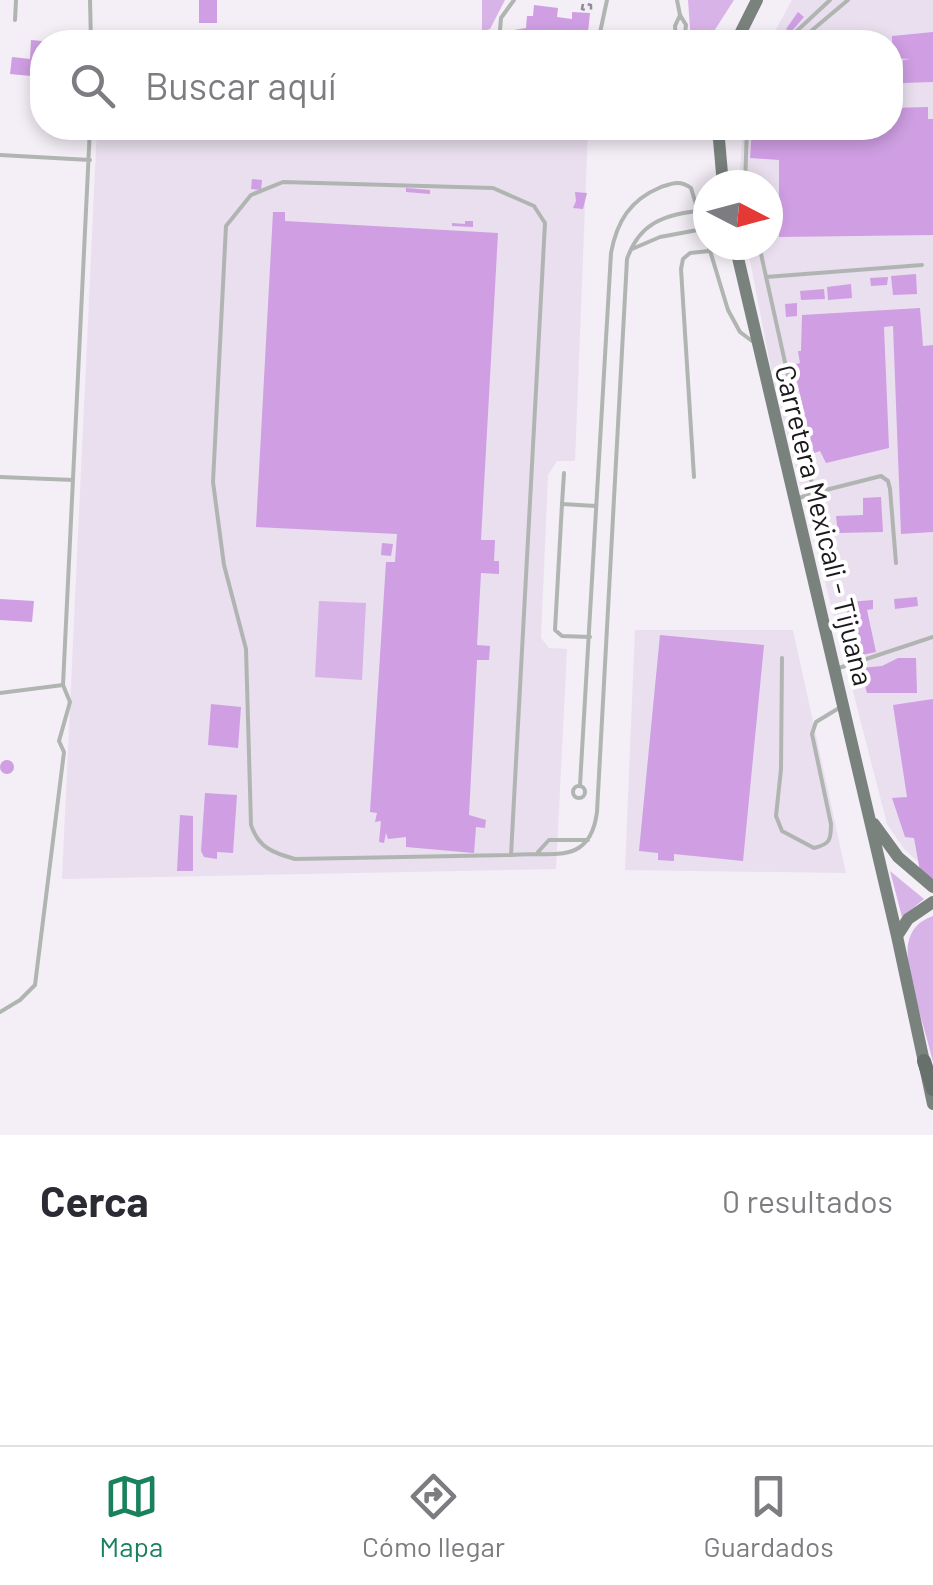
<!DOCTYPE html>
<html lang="es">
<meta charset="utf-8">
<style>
:root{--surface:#fff;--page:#f2f2f3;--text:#2b2b33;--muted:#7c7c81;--line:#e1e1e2;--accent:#19815c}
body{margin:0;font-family:Barlow,sans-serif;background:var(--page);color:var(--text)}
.compass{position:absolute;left:693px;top:170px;width:90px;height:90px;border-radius:50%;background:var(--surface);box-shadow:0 5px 15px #0003;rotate:96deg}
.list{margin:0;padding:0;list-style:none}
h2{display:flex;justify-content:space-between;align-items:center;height:130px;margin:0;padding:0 40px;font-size:42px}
h2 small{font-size:32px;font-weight:400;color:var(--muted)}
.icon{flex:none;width:55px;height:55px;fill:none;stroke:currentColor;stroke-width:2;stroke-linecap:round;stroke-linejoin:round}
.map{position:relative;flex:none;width:933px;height:1135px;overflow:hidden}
.search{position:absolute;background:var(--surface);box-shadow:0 5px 15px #0003;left:30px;right:30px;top:30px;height:110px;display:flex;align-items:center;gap:25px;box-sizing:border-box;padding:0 35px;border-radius:40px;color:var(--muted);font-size:38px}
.sheet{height:310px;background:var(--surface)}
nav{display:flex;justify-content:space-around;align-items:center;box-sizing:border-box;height:140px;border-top:2px solid var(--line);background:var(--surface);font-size:28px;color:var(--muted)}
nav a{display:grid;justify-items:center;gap:5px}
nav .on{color:var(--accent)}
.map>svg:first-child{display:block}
.built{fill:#e9dfee}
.green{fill:#d8b3e7}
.building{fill:#cf9ee3}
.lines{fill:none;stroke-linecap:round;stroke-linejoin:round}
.path{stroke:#8f8b92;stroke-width:2.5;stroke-dasharray:8 8;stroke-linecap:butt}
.lane{stroke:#b0b5b2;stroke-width:4}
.primary{stroke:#7a827e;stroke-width:12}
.highway{stroke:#67706b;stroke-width:14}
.labels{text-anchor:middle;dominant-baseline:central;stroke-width:8;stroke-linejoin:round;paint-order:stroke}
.street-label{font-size:28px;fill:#1b191c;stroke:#fff}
</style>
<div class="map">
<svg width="933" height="1135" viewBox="0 0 933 1135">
<rect width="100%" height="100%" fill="#f4eef7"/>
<path class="built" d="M792,0H933V875L904,849L887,824L773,379L747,245H768V185H739L743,128H890V42H769Z
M97,128H588L575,461H557L548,475L541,638L549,648L567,649L556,869L62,879Z
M635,630H793L846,873L625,870Z"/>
<path class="green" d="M482,0H505L490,29L482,31Z
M688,0H734L707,42H691Z
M319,601L366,603L362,680L315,677Z
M890,871L924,899L902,917Z
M933,916V1062C927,1036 904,966 908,944C911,929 919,921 933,916Z"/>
<path class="building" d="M199,0H217V23H199Z
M534,5L558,8L557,17L572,19V12L590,13L587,42H571L572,31H568L567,42H512L514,30L526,28L527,16H533Z
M798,12L804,17L791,32L786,29Z
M933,32V82L903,83V60L910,59L892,58V36Z
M31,40L42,41V77L10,74L12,57L30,59Z
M928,107V119H933V235L779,237V160L750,158L752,128H890L891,108Z
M252,179L262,180L261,190L251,189Z
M406,188L430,190V194L406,192Z
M575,192L587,193L583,209L573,208L576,201Z
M273,212H285V221L498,233L481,540H495L494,561H499V574L481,573L477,645L490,646L489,660H477L469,815L486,820L485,828L476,827L474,853L406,847V837L388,839L386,833L384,843L379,842L381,821L375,822L377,813L370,812L386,562H395L397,534L256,527Z
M465,221H473V227L452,226V223L465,224Z
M916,274L917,294L893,295L891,276Z
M888,277L887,285L871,286L870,278Z
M851,284L852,298L828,300L827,287Z
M824,289L825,299L801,300L800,291Z
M797,303V316L786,317L785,304Z
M920,308L923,346L933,345V532L901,534L893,326L884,327L889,448L826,463L820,451L814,453L793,365L800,363L798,351H801L802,315Z
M881,497L883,532L838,533L836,516L863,515V498Z
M382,543L393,544L391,556L381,555Z
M917,597L918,606L895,609L894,599Z
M0,599L34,601L32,622L0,620Z
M873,600V609L867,610L876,652L857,656L847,613L849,602Z
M660,635L764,645L743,861L674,854V861L658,860V853L639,851Z
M898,658H916L917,693H867L860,668L882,666Z
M933,699V879L920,871L914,838L905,837L892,798L907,797L893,705Z
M211,704L241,707L238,748L208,745Z
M0 767a7 7 0 1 1 14 0a7 7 0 1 1-14 0Z
M205,793L237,795L233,853L217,852V859L204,857L201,851Z
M180,815L193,816V871H177Z"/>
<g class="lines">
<path class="path" d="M583,4L582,9L586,10L587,4L591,5V10"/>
<path class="lane" d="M90,0L91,42
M677,0L680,15
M15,20L16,0
M499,42L501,18L514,0
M598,42L607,0
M676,42L675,26L680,15L686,25L684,42
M785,42L830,0
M798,42L848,0
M706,128L715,140
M0,155L90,160
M745,185L747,128
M759,245L814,493L799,498
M632,249L660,237L703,229
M766,277L922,265
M0,477L73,480
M694,477L681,269L683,259L690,253L709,251
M562,504L564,473
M823,538L814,493L881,476L888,481L890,489L896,563
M590,637L562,636L555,630L562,504L596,506
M782,658L781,769L776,816L782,831L814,848C830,844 831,840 831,824L812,734L816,722L839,708
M839,668L933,637
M0,693L63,685
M580,785L611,253C617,221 630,200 661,187C673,183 680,180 691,188L728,310L740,332L752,341
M573 792a6 6 0 1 1 12 0a6 6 0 1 1-12 0Z
M538,852L549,840H588
M511,855L545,223L534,206L493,188L283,182L251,195L226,226L213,482L224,565L246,649L251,825C258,847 273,853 295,859L511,855C551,851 590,867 597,812L627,259C639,224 663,215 697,211
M0,1012L20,1000L35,985L64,752L59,741L70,702L63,685L90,128"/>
<path class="primary" d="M736,42L757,0
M718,128L723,185
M735,245L897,936L933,1104
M874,824L898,857L933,887
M897,936L908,919L933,902"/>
<path class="highway" d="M924,1061L933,1089"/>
</g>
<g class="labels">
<g class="street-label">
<text transform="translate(825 525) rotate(76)">Carretera Mexicali - Tijuana</text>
</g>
</g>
</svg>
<svg class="compass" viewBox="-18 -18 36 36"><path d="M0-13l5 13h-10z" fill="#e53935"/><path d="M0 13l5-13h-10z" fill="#7c7c81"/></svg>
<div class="search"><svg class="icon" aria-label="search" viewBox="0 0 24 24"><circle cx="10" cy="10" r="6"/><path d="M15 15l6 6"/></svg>Buscar aquí</div>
</div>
<section class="sheet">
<h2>Cerca<small>0 resultados</small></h2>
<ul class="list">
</ul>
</section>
<nav>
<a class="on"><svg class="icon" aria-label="map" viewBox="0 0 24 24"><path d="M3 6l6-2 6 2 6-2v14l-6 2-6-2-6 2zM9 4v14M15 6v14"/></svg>Mapa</a>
<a><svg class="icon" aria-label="directions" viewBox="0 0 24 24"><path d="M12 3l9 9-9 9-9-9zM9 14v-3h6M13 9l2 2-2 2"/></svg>Cómo llegar</a>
<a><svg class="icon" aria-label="saved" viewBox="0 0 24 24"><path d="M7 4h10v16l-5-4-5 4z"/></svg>Guardados</a>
</nav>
